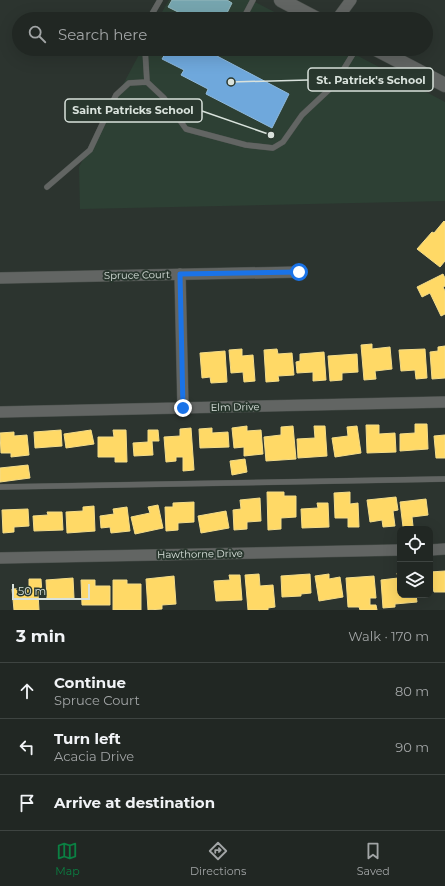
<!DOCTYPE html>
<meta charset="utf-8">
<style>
:root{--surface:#212723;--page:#292f2b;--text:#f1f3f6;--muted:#a2a5a6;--line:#3e4441;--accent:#0b8043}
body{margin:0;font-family:Montserrat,sans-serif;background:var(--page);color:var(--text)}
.controls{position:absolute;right:12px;bottom:12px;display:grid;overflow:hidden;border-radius:8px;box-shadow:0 4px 16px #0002}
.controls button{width:36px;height:36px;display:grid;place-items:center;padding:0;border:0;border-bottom:1px solid var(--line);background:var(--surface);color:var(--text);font:20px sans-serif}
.scale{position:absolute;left:12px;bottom:10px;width:78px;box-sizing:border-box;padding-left:4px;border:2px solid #d9e2dc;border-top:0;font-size:11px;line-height:14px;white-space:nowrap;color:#d9e2dc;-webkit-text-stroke:3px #29372e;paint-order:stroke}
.stop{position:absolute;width:12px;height:12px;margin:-9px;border:3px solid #1a73e8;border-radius:50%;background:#fff}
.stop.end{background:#1a73e8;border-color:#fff;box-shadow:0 1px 4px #0008}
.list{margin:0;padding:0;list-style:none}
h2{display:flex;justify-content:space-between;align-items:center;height:52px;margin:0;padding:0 16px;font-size:17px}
h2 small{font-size:13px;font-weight:400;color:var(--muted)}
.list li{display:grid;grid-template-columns:26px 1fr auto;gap:12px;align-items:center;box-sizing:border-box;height:56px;padding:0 16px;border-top:1px solid var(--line)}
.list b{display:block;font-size:15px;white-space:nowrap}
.list p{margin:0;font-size:13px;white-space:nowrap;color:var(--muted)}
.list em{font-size:13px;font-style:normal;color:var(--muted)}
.icon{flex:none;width:22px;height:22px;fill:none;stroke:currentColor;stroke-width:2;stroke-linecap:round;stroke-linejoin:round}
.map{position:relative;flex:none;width:445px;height:610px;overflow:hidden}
.search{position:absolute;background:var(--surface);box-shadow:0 4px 16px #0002;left:12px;right:12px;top:12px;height:44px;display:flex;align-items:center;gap:10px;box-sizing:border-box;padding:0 14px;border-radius:22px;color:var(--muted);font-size:15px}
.sheet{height:220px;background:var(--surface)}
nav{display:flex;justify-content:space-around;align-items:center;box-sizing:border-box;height:56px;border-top:1px solid var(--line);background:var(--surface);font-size:11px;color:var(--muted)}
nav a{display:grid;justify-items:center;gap:2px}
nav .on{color:var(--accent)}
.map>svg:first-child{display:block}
.built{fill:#2d4034}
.homes{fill:#ffd966;stroke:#f4dc89}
.schools{fill:#6fa8dc;stroke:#8fb9dc}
.public{fill:#76a5af;stroke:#94b7bc}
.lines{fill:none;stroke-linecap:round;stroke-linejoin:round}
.service-casing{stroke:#494f4b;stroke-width:6}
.minor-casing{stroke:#494f4b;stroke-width:12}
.tertiary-casing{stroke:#494f4b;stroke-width:15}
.service{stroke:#626563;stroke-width:5.5}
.minor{stroke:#626563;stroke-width:11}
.tertiary{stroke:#626563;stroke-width:14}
.route{stroke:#1a73e8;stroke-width:5}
.labels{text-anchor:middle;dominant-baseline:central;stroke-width:4;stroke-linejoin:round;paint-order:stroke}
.street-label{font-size:10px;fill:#d9e2dc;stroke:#29372e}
.leader{fill:none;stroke:#d9e2dc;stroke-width:1.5}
.callout-dot{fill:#d9e2dc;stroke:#29372e;stroke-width:1.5}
.callout{fill:#29372e;stroke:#d9e2dc;stroke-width:1.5}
.callout-label{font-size:11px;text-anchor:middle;font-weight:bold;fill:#d9e2dc}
</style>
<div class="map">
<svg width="445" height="610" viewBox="0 0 445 610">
<rect width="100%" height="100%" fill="#2c342f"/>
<path class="built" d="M169,0H251L288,19H158Z
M142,49H345L445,102V201L80,209L79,167Z"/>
<path class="homes" d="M444,221L445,222V261L440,267L417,249L432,232L434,233Z
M443,274L445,278V286L443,287L445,291V314L441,316L430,293L422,297L417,287Z
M372,344V349L390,347L392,369L375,371L376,379L364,380L361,345Z
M445,346V378L432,379L430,352L438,351V347Z
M242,349V356L253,355L255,381L244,382L243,372L231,373L229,350Z
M277,349L278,354L292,353L294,375L278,376L279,381L266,382L264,350Z
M425,349L427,378L416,379L415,370L401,371L399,350Z
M225,351L227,382L211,383L210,377L202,378L200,353Z
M324,352L326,380L313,381V372L297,373L296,362L300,361V354Z
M357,354L358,372L342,373V380L330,381L328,356Z
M415,424H427L428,449L400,451V434L415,433Z
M366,425H379V434L395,433L396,452L367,453Z
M247,426V431L261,430L263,454L244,456V447L234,448L232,428Z
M293,426L296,459L266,461L264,437L281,435V427Z
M314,426H325L327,456L298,458L297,439L315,438Z
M357,426L361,453L335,457L332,438L348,436L347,427Z
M191,428L194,470L183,471V457H176V461L166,462L164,437L180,436V429Z
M212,428V433L228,432L229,447L200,448L199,429Z
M61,430L62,446L35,448L34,432Z
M91,430L94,444L66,448L64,434Z
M113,430H126L127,462H115V457H98V437H114Z
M148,430H158L159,441H152L153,455L134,456L133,443L148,442Z
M14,432V436L27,435L29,455L11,457V453H1L0,433Z
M445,435V458H436L434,436Z
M245,459L247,472L232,475L230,461Z
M28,465L30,478L0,482V468Z
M267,492H284V496H296V517L281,518V529L268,530Z
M350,492V504L358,503L359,527H348V518H335L334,493Z
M396,497L398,510L393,511L395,526L383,527L382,520L370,522L367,500Z
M260,498L261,521L247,522V529L234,530L233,510L241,509L240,500Z
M426,499L428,515L412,517L413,526L403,527L400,502Z
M194,502V522L178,523V530L166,531L165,507H173V503Z
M317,503H328L329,527L302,528L301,509L318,508Z
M158,505L163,528L135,534L131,517L150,513L148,507Z
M94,506L95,531L67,533L66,512L83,511V507Z
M127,507L130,531L111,533L110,527L101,528L100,516L114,514L113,509Z
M28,509L29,526L14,527V532L3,533L2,510Z
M226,511L229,528L201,533L198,516Z
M47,512H62L63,530L34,531L33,516L48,515Z
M445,571V592H434L433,588L430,589V572Z
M400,572V595H416L417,602L395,604V607L383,608L381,580L398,578L397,573Z
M259,574L260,586L273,585L275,607L268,608V610H248L245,575Z
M310,574L311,593L301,594V596L282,597L281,576Z
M329,574V579L340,577L343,597L319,601L315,576Z
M229,575H240L242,600L216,601L214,581L230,580Z
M174,576L176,604L162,605V609L148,610L146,579Z
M374,576L376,598H370V605H376L377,610H360L359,607H348L346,578Z
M73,578L74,598L47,599L46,580Z
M29,579H41L42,593H38L39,610H14L12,589L29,588Z
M81,580H95V586H110V605H82Z
M113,580H127V584H141V610H113Z"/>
<path class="schools" d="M156,49H220L217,56L289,94L272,128L206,94L208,89L181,75L184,70L162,59L165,54Z"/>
<path class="public" d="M172,0H227L232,3L224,19H178L177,18L180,13L168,7Z"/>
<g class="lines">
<defs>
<path id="service" d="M149,19L160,0
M243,19L253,0
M145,49L147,82L164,98L186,129L246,145L273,148L283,142L302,115L334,85L356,49
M47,187L90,150L116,95L129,83L147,82
M0,487L445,479"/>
<path id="minor" d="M337,19L351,0
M180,274L183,408
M0,278L299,272
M0,412L445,402
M430,550L445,549
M0,558L400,550"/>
<path id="tertiary" d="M281,0L317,19
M376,49L445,85"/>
</defs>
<use href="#service" class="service-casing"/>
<use href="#minor" class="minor-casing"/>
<use href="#tertiary" class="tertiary-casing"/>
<use href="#service" class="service"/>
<use href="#minor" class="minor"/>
<use href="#tertiary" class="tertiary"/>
</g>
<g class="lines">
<path class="route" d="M183,408L180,274L299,272"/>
</g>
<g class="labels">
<g class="street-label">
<text transform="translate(137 275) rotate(-1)">Spruce Court</text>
<text transform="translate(235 407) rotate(-1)">Elm Drive</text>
<text transform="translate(200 554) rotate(-1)">Hawthorne Drive</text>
</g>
</g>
<path class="leader" d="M231 82L308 80M271 135L202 111"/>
<g class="callout-dot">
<circle cx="231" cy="82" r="4"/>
<circle cx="271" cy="135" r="4"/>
</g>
<g class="callout">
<rect x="308" y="68" width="125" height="23" rx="4"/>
<rect x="65" y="99" width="137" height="23" rx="4"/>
</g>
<g class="callout-label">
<text x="371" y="84">St. Patrick's School</text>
<text x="133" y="114">Saint Patricks School</text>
</g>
</svg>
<div class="controls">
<button><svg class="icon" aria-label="locate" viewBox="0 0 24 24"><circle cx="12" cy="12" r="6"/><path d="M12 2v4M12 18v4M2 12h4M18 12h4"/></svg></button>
<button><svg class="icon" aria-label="layers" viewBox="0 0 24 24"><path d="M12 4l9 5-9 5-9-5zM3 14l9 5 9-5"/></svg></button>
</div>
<div class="scale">50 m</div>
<div class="stop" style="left:299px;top:272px"></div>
<div class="stop end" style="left:183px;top:408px"></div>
<div class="search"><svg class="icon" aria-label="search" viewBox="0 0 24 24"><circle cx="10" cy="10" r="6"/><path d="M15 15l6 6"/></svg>Search here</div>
</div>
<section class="sheet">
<h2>3 min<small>Walk · 170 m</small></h2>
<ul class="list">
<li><svg class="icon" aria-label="ahead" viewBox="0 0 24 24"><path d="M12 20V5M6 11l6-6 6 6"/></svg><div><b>Continue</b><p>Spruce Court</p></div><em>80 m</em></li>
<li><svg class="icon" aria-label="left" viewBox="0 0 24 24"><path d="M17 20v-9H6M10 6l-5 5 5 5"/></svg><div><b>Turn left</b><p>Acacia Drive</p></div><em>90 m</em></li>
<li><svg class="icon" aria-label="arrive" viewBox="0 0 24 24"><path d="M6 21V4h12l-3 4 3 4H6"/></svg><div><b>Arrive at destination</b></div></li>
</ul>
</section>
<nav>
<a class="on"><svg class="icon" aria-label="map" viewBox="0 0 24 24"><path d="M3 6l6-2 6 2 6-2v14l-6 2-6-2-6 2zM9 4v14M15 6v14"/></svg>Map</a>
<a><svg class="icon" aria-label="directions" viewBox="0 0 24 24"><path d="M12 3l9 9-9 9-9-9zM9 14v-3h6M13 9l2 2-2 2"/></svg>Directions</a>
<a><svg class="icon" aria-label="saved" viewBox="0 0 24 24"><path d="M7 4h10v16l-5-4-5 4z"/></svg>Saved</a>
</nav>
